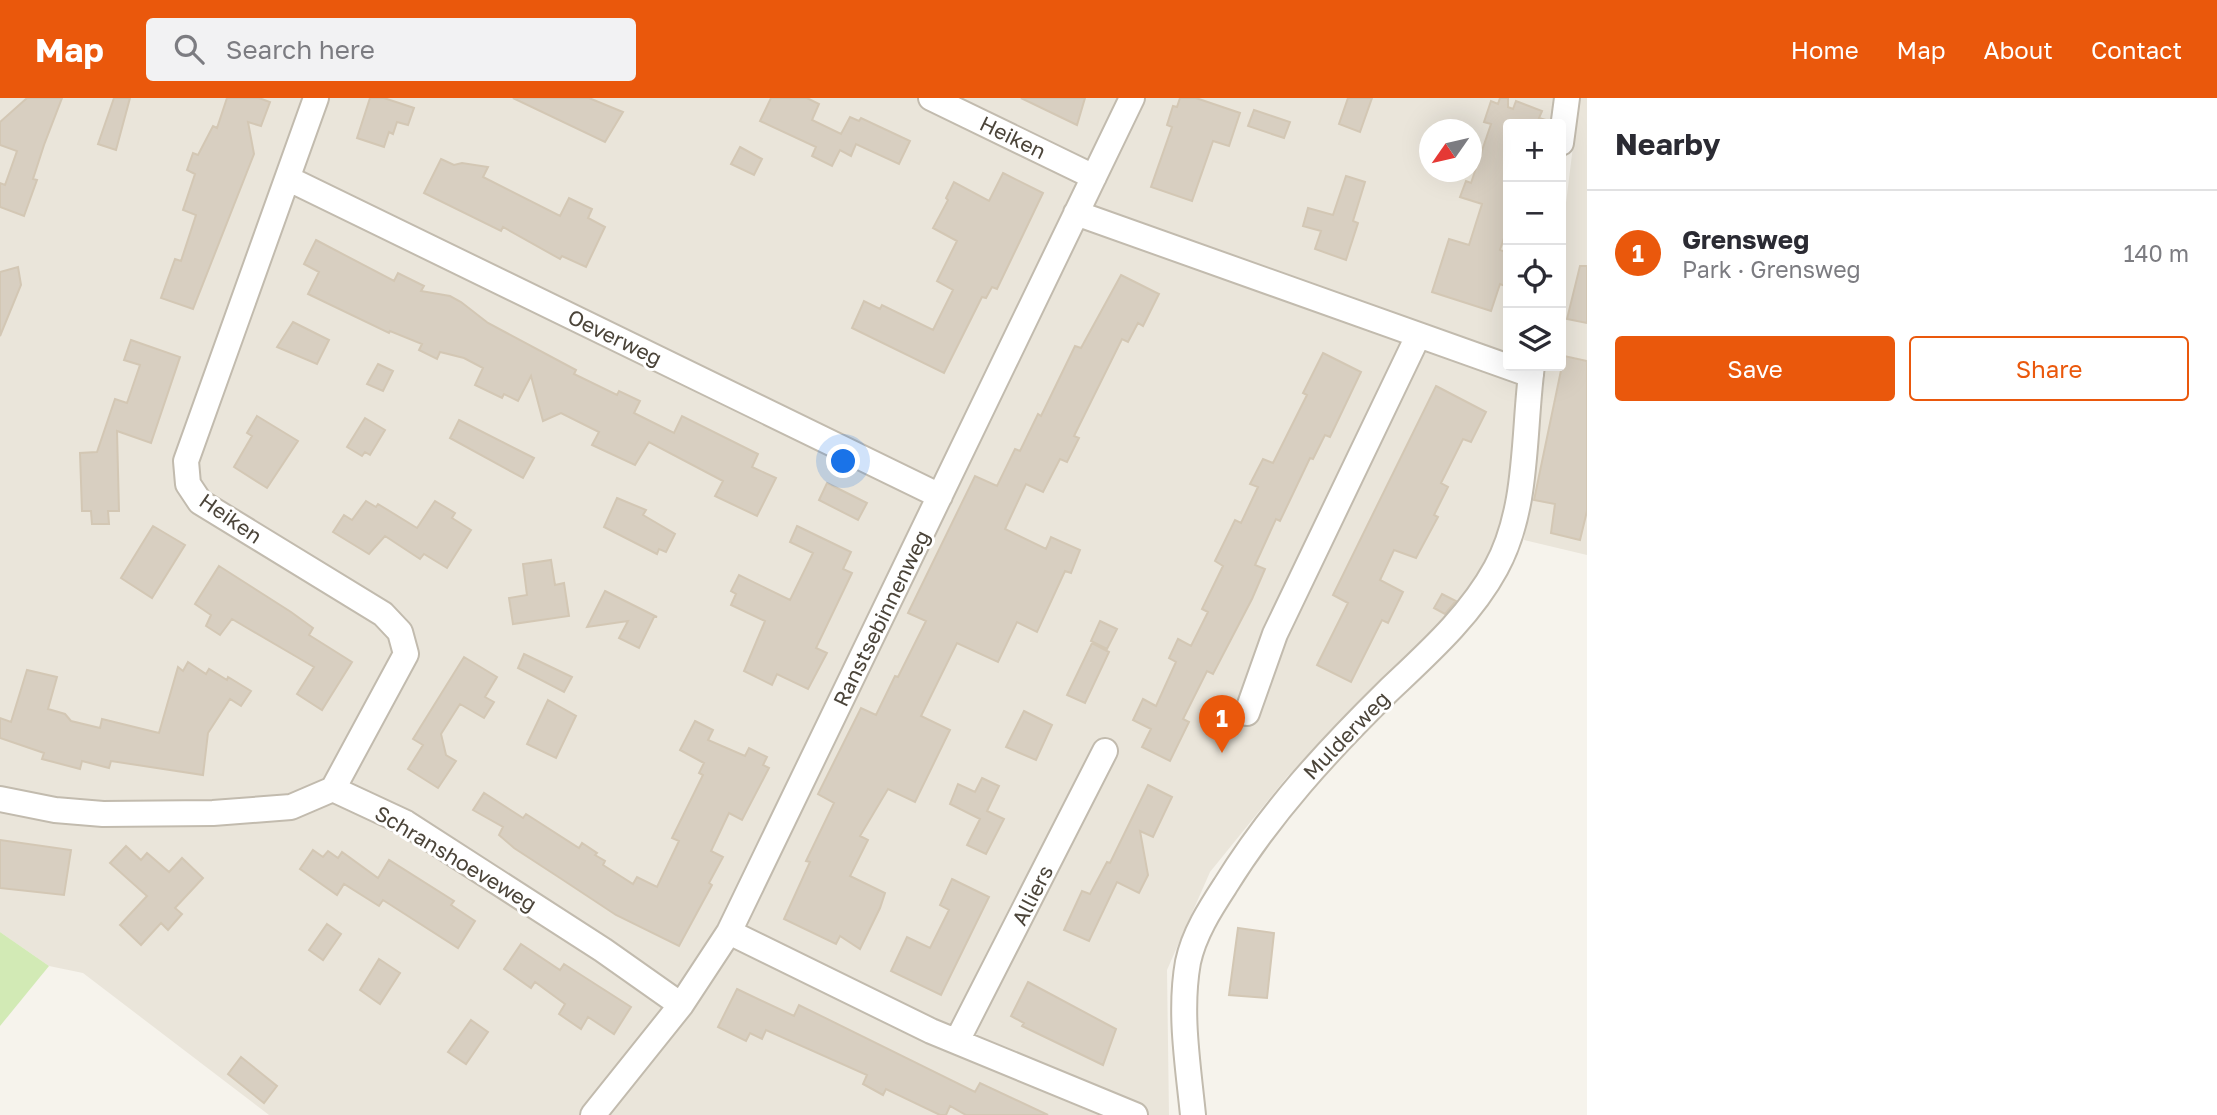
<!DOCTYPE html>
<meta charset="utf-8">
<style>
:root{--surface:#fff;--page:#f2f2f3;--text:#2b2b33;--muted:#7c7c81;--line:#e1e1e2;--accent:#ea580c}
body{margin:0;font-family:"Golos Text",sans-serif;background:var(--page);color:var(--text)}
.controls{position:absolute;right:21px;top:21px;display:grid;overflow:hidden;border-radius:7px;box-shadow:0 7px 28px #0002}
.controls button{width:63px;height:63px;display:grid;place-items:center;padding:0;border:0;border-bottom:2px solid var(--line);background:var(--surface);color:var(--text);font:35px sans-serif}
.compass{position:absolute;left:1419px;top:21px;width:63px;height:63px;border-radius:50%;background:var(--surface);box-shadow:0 7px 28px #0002;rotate:236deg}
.you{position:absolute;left:844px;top:364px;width:24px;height:24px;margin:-18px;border:5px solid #fff;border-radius:50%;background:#1a73e8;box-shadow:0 0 0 10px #1a73e833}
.badge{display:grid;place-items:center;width:46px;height:46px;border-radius:50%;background:var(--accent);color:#fff;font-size:23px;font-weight:700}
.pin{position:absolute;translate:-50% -58px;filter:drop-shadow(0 2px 4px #0008)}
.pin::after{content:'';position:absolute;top:37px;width:24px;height:21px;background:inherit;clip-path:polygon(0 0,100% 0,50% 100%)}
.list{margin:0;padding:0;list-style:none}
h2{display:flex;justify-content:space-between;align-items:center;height:91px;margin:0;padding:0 28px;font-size:30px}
h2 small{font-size:23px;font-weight:400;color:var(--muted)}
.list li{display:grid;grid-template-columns:46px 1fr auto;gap:21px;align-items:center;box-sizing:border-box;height:126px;padding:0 28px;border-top:2px solid var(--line)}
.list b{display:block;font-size:26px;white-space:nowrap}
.list p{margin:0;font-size:23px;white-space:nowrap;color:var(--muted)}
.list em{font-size:23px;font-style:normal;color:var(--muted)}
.actions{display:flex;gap:14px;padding:21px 28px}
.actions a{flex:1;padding:16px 0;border:2px solid var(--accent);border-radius:7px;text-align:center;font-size:24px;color:var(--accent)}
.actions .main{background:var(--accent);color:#fff}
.icon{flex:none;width:38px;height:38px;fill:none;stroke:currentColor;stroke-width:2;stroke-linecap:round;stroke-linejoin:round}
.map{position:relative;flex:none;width:1587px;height:1017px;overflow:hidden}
header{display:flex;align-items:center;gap:42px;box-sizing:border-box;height:98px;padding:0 35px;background:var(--accent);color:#fff}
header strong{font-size:33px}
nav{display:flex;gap:38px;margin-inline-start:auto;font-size:24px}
.search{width:490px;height:63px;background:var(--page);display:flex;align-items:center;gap:18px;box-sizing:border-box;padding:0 24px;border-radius:7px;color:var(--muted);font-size:26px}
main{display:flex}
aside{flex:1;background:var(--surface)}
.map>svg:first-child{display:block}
.residential{fill:#eae5da;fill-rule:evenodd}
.green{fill:#d2eab5}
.building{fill:#d8cfc1;stroke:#d3c7b4;stroke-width:2}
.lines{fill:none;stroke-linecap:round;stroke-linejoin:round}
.minor-casing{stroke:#c2bbae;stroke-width:28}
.minor{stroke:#fff;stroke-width:24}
.labels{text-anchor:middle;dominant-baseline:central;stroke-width:6;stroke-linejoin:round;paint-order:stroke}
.street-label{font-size:21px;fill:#4b4439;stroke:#fff}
</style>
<header>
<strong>Map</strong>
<div class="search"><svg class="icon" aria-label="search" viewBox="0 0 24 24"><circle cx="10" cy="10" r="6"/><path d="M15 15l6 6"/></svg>Search here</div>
<nav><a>Home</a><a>Map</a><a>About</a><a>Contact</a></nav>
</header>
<main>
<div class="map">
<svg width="1587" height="1017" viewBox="0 0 1587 1017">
<rect width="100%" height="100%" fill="#f6f3ec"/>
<path class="residential" d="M0,0H1558L1555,26H1508V268H1526L1503,433L1468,498L1424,550L1287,679L1210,774L1167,872L1169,1017H269L83,875L49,868L0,834ZM1430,32H1472V74H1430Z
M1579,0H1587V457L1524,442L1546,268H1561V145Z"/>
<path class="green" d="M0,834L49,868L0,928Z"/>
<path class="building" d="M27,0H62L44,47L33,81L37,82L24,118L0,109V85L5,87L17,53L0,47V24Z
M114,0H130L116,52L98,46Z
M227,0H259L270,4L261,28L248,24L254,56L193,211L161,200L175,161L181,163L196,117L183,112L195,76L187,72L193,55L198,57L213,28L217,30Z
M370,0H384L414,10L408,27L397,24L393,36L389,34L384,49L357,40Z
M513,0H589L623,14L605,44Z
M771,0H807L819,6L812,22L841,36L850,19L859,23L861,20L910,43L899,66L856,46L851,58L840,52L832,68L812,58L816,49L760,23Z
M1021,0H1085L1077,27Z
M1180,0H1196L1240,15L1229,48L1213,43L1192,103L1151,89L1172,29L1167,27L1173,8L1177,9Z
M1348,0H1372L1360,34L1339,26Z
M1500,0H1508V9L1513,11L1516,3L1542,13L1539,20L1549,23L1548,26H1508V128L1500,152L1508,155V189L1500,186L1491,213L1432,194L1449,141L1469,147L1482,106L1460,99L1466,83L1471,85L1491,26L1484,24L1491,3L1498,6Z
M1254,12L1290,24L1284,40L1248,28Z
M740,49L762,61L754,77L731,66Z
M441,61L454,67L462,65L488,69L483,79L560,118L569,100L592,111L588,120L605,129L586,169L562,158L560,161L503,129L501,133L424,95Z
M1003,75L1043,95L997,191L992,189L986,200L982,199L944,275L852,230L864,203L880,211L882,207L933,232L953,192L937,183L957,143L933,130L948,102L946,100L954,84L989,103Z
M1346,78L1365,84L1353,123L1358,125L1346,162L1315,151L1321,133L1303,128L1308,110L1333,117Z
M316,142L394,183L398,175L424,188L421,193L450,198L461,204L488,225L576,272L574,276L617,297L619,293L640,303L634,315L674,335L682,318L758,356L752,369L776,380L757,418L715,398L723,383L649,344L635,367L592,347L599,334L561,315L543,323L531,278L518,303L504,296L502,300L475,287L483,270L464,260L440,254L437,261L419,252L422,246L390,233L389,235L308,196L319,174L304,166Z
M1580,168H1587V225L1567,221Z
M18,169L21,187L0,238V174Z
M1121,177L1159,196L1143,228L1138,225L1128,244L1122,241L1074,338L1079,340L1067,364L1060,361L1043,394L1026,386L1005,431L1046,451L1051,439L1080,452L1071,475L1065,473L1037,534L1017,524L998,564L957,545L921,618L950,632L915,704L888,691L860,738L868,742L850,778L885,795L880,810L860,851L840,838L836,846L784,821L810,764L806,763L834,705L818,696L861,610L876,617L895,578L898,579L926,523L908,515L975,378L997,388L1015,351L1020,353L1038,316L1041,318L1075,248L1081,250Z
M293,224L329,242L317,266L277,249Z
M131,242L180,259L151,345L117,333L119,413H108L109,426H92L91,413H82L80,355L97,354L115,301L127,305L140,267L124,262Z
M1323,255L1361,274L1330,339L1325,337L1313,361L1310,360L1280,423L1276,421L1255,467L1265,471L1252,501L1213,576L1207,573L1183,621L1189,624L1170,663L1142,649L1151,631L1133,622L1143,601L1156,608L1176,564L1169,560L1178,541L1191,548L1208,514L1202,511L1223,468L1215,463L1235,422L1241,425L1258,389L1250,386L1263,361L1273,365L1307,297L1303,295Z
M1564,258L1587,263V413L1580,442L1551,435L1555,406L1534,402Z
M378,266L393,273L383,293L367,286Z
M1436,288L1486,314L1471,344L1463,341L1441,385L1448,389L1434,417L1438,419L1416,460L1394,452L1380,482L1403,494L1388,525L1382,522L1351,584L1317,567L1348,505L1333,497Z
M257,318L298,343L267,390L234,369L252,338L247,335Z
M365,320L385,332L370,357L365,354L362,358L347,349Z
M459,322L534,360L523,380L450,340Z
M827,385L867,405L858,422L819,402Z
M617,400L646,412L643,417L675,436L666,454L659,451L657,456L604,429Z
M366,403L376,409L378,406L417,430L435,403L455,415L452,420L471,432L447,470L424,456L420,461L385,438L369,456L333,434L344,417L352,422Z
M153,428L185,447L152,500L121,480Z
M797,428L851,454L843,471L852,475L816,550L827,555L808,591L777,576L772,587L744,573L765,523L731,507L736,496L731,493L739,477L790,502L813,455L790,444Z
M551,462L555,487L564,485L569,518L513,526L509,500L527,497L523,466Z
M219,468L291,514L313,530L309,537L352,564L322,612L297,596L314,569L232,521L220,537L206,528L211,517L195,506Z
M605,493L657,519H654L639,550L619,540L628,523L587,529Z
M1442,496L1456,503L1445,516L1434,510Z
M1100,523L1117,531L1107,551L1091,543Z
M1092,545L1109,554L1085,605L1067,597Z
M524,556L572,579L564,594L518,570Z
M464,559L497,579L485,599L494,604L484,620L460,606L441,636L446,657L456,663L438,690L408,671L423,647L413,641Z
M188,564L206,576L209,571L227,582L228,579L251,593L241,608L230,601L208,635L203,677L111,663L109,670L82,663L80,671L42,661L44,655L0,640V620L11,624L27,572L57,579L48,611L65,616L71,623L100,630L102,621L159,635L178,569L183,573Z
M548,602L576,618L556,660L527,646Z
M1024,613L1052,627L1036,662L1006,649Z
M695,623L713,632L708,642L745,658L749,650L767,659L763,667L769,670L742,722L729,715L711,753L723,759L709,785L712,787L679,848L616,817L560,780L514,750L499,737L503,729L473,712L484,695L523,720L526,716L579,750L582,745L597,755L595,757L605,763L603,767L633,786L637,779L657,789L679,743L672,740L703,677L699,675L704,665L680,652Z
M982,680L999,688L987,713L1004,721L986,756L967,747L980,721L950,706L958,686L975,694Z
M1148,687L1172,699L1153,739L1140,733L1148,777L1139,795L1117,784L1089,843L1064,832L1082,793L1090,796L1107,764L1110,765Z
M0,742L71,752L64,797L0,790Z
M126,748L141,762L147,755L169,774L182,760L203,780L175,810L182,816L168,832L161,825L141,847L120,827L147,798L110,765Z
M313,752L323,759L328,753L338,760L342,754L378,780L389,762L454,803L451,807L475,823L458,850L383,802L379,808L344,786L337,797L300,771Z
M952,781L989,799L941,897L891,873L907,839L930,850L949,812L940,807Z
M327,826L341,836L323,862L309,852Z
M1238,830L1274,835L1267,900L1229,897Z
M521,846L560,872L564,866L631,909L614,936L588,919L581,931L559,916L565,906L535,884L531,890L504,871Z
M379,861L400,875L380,906L360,892Z
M1028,884L1116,931L1103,967L1022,928L1024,925L1011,918Z
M737,891L794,918L799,907L975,994L980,985L1048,1017H966L950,1008L946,1017H940L886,991L883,997L863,986L867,977L766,932L762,941L750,935L746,943L718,929Z
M471,922L488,934L466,966L448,954Z
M241,959L277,988L264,1005L228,976Z"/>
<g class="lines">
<defs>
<path id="minor" d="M316,0L186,363L188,386L200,404L383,516L400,534L406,556L333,691
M931,0L1094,79
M1561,45L1567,0
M289,81L940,398
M1076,115L1531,277
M1247,615L1275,536L1418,238
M0,701L55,712L103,716L213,715L291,709L333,691L406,725L603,852L681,907
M729,834L931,933L1135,1017
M958,941L1105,653
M593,1017L681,907L729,834L1132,0
M1193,1017C1188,967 1179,914 1188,864C1194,836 1210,811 1225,788C1270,715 1327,653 1388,593C1427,556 1470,518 1496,470C1529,410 1523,334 1532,268"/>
</defs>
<use href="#minor" class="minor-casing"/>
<use href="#minor" class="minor"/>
</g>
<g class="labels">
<g class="street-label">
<text transform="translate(1013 39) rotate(26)">Heiken</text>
<text transform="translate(615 239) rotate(26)">Oeverweg</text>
<text transform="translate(231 420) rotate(35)">Heiken</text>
<text transform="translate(881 520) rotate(-64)">Ranstsebinnenweg</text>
<text transform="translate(1346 637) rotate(-46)">Mulderweg</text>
<text transform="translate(456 760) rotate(31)">Schranshoeveweg</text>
<text transform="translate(1032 797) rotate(-63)">Alliers</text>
</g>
</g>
</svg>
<div class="controls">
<button>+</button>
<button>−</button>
<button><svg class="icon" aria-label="locate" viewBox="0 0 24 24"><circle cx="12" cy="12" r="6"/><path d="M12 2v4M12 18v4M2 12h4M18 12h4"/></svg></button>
<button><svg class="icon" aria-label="layers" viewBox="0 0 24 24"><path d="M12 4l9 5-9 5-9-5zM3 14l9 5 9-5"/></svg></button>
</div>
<svg class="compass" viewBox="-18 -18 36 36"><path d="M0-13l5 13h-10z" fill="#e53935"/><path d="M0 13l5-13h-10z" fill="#7c7c81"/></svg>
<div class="you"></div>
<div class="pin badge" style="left:1222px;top:655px">1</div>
</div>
<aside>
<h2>Nearby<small></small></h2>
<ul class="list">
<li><span class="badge">1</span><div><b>Grensweg</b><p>Park · Grensweg</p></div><em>140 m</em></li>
</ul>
<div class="actions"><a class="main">Save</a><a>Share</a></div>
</aside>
</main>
